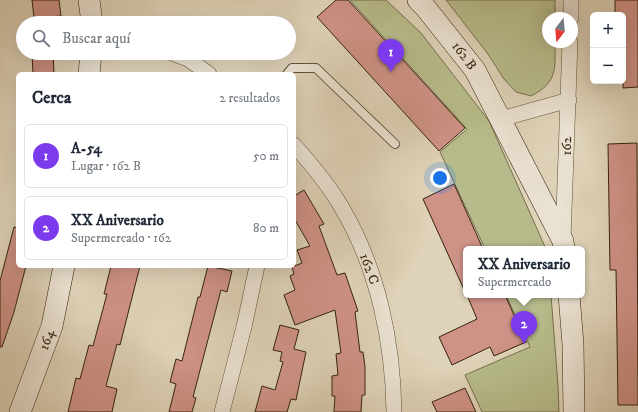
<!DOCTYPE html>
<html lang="es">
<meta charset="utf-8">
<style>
:root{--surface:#fff;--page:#f6f6f7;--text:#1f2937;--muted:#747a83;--line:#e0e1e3;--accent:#7c3aed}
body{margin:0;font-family:"IM FELL DW Pica",serif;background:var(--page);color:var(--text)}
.controls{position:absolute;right:12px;top:12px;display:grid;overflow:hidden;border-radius:6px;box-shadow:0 4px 16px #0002}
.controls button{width:36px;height:36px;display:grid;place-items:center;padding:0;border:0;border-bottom:1px solid var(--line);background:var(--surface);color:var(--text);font:20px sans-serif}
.compass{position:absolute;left:542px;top:12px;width:36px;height:36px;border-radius:50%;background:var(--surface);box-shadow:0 4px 16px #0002;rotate:196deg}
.you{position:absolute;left:440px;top:178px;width:14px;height:14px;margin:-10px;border:3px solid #fff;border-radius:50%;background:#1a73e8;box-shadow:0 0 0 6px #1a73e833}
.badge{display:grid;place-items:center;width:26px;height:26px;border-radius:50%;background:var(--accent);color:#fff;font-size:13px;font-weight:700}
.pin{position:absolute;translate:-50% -33px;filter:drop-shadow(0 1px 2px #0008)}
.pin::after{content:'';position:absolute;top:21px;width:14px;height:12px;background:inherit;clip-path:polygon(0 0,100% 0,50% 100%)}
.popup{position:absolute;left:463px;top:246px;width:122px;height:52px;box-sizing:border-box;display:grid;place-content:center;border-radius:6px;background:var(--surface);filter:drop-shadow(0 1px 3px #0005);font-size:13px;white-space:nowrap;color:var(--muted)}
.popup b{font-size:15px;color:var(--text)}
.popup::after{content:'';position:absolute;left:50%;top:100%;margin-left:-8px;border:8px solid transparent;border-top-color:var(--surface)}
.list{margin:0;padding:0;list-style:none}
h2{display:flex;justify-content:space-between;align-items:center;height:52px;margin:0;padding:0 16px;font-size:17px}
h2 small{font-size:13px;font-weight:400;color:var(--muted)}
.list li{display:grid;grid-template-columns:26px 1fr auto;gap:12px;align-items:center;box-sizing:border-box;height:64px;margin:0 8px 8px;padding:0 8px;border:1px solid var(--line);border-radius:6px}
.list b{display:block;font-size:15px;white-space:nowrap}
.list p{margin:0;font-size:13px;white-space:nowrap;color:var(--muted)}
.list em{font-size:13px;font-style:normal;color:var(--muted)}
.icon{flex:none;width:22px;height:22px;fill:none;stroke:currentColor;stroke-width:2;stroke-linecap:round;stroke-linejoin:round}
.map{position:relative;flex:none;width:638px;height:412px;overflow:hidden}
.search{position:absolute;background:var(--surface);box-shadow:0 4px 16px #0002;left:16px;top:16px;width:280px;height:44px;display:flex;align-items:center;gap:10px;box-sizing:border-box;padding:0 14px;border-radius:22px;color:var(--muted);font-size:15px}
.panel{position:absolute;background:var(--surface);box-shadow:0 4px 16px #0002;left:16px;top:72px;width:280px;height:196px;border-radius:6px}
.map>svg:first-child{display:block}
.green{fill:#b7bb8b;stroke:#766f4c}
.building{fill:#cf9287;stroke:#35230d}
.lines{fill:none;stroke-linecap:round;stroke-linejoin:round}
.lane-casing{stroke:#604f38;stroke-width:10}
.street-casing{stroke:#604f38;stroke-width:16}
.secondary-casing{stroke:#35230d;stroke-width:22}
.lane{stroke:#eae2d2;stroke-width:8}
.street{stroke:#eae2d2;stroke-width:15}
.secondary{stroke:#eae2d2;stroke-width:21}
.labels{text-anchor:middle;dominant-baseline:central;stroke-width:3;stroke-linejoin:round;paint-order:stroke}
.street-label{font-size:14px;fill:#35230d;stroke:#eae2d2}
</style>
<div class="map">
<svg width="638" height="412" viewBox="0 0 638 412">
<rect width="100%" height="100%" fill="#dfd3b9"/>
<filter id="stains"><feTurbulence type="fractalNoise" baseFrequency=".005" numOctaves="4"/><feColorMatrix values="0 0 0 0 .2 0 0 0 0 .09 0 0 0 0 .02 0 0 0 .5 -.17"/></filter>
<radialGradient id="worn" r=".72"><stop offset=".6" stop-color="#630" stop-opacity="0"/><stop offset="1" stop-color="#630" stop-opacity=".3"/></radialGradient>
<path class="green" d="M350,0H386L421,33L489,121L546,249H485L440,152L467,129Z
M446,0H555V18H548V42H555C555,69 558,82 531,96L516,92L504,79L488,54Z
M506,295H551L558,386L559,412H482L465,375L530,347Z"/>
<path class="building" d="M32,0H59L61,16L34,18Z
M336,0H348L465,128L439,151L317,17Z
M615,0H638V87L623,88V15H615Z
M32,53H53L54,74H33Z
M637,143L638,405H618L616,270H610L608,144Z
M454,184L483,249H466V294L423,199Z
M304,190L324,224L319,226L337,275L345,273L358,311L355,312L360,352H363L365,367V395H362L361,412H334L335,396H332V376L338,375L336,354L341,353L335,310L295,325L284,295L295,290L290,276L294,274L292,267L302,263L297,250L310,246L294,218V196Z
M14,227L18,228V266H26L14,312L2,347H0V281Z
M111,266H140L120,345L117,344L106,386L117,389L112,412H68L76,378L80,379L89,345L93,346L107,294H104Z
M208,266L232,271L227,292L221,290L193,397L196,398L192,412H169L176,384L170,382L176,359L182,361L198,297H200Z
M467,295H505L526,342L494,356L490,347L452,365L439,337L477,319Z
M280,325L299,330L294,349L306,352L296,400L291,399L287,412H255L262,386L275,390L283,362L280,361L282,352L273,350Z
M465,388L476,412H437L432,402Z"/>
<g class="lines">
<defs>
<path id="lane" d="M287,74L292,68H316L395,144"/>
<path id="street" d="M571,18V0
M172,53L188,59L209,74
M501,119L569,100
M294,145C312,165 329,185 342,208C378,269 393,342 394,412
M563,240L570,42
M222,412L244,327L257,266"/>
<path id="secondary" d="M89,0L92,23
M418,0L425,7L475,70L563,241L564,249
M89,74L91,53
M569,295L573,344L574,412
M20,412L52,326L64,266"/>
</defs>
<use href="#lane" class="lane-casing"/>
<use href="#street" class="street-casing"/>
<use href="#secondary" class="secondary-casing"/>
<use href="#lane" class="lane"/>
<use href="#street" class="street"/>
<use href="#secondary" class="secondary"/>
</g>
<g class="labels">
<g class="street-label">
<text transform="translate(464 56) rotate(53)">162 B</text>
<text transform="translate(567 146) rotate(-88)">162</text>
<text transform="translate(369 269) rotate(70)">162 C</text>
<text transform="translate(47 340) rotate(-70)">164</text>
</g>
</g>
<rect width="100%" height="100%" filter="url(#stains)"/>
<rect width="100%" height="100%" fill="url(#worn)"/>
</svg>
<div class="controls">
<button>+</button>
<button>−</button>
</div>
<svg class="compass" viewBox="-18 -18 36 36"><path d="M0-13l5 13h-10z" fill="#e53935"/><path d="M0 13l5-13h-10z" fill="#747a83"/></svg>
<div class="you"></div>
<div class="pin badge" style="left:391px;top:72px">1</div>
<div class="pin badge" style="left:524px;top:344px">2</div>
<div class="popup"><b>XX Aniversario</b>Supermercado</div>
<div class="search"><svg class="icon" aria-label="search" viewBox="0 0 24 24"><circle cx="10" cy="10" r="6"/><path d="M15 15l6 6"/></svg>Buscar aquí</div>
<section class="panel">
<h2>Cerca<small>2 resultados</small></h2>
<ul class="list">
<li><span class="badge">1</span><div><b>A-54</b><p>Lugar · 162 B</p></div><em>50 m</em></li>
<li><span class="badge">2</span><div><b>XX Aniversario</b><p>Supermercado · 162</p></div><em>80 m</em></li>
</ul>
</section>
</div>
